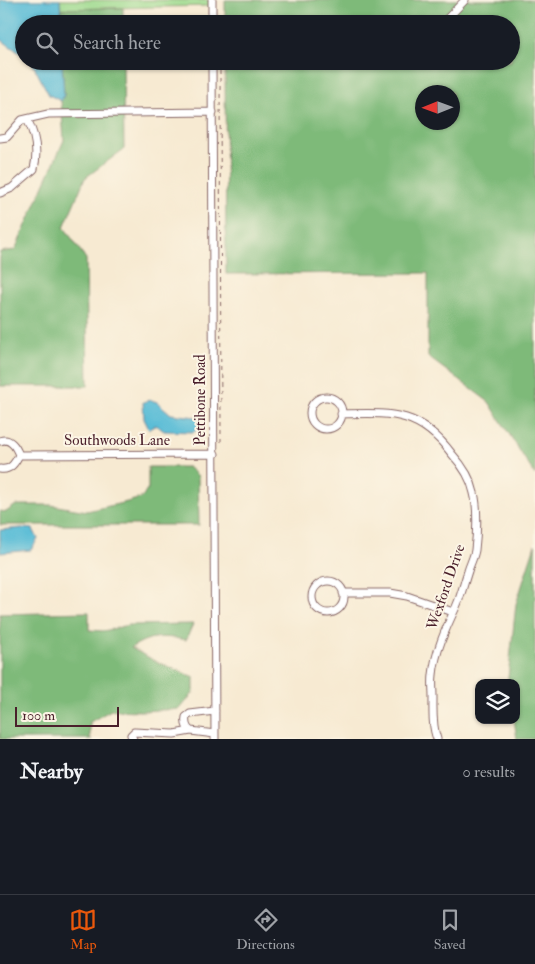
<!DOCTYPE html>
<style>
:root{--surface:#171b24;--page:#242831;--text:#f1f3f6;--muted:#9ea1a6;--line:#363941;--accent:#ea580c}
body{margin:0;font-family:"IM FELL Double Pica",serif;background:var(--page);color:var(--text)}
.controls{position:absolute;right:15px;bottom:15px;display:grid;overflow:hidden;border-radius:10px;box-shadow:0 1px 4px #0004}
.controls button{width:45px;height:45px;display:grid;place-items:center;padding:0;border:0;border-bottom:1px solid var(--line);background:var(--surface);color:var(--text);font:25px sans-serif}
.compass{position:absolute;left:415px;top:85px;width:45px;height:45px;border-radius:50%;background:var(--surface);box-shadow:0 1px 4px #0004;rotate:269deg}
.scale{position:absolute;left:15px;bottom:12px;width:104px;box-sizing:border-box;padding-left:5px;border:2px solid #4a1f2b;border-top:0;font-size:14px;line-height:18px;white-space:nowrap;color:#4a1f2b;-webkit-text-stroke:4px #fcf5e5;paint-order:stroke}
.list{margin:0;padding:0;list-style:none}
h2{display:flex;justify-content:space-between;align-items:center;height:65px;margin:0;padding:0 20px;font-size:21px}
h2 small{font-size:16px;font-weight:400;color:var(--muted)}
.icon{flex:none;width:28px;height:28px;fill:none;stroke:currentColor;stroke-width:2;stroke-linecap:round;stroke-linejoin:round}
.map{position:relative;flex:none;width:535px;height:739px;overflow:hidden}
.search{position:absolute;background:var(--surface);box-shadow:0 1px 4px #0004;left:15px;right:15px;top:15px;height:55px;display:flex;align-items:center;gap:12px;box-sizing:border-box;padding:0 18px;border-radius:28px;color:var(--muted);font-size:19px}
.sheet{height:155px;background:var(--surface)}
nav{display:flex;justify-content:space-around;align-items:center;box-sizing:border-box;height:70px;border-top:1px solid var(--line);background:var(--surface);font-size:14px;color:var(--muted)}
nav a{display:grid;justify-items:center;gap:2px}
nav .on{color:var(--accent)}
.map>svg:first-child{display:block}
.green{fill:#9dda8e;stroke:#747c5c}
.forest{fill:#7eba79;stroke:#646c52;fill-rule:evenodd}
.water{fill:#57bbd6;stroke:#506d80}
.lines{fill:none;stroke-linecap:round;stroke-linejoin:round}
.minor-casing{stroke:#876665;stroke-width:9}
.path{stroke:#876665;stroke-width:1;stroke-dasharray:4 4;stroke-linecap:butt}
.minor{stroke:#fff;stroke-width:7}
.labels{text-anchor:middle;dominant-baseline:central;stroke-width:4;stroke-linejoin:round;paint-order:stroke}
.street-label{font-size:15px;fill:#4a1f2b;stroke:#fcf5e5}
</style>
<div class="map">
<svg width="535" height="739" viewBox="0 0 535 739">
<rect width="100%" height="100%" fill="#fcf5e5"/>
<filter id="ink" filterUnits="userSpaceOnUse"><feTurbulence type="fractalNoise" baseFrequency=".02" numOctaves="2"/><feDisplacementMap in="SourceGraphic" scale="10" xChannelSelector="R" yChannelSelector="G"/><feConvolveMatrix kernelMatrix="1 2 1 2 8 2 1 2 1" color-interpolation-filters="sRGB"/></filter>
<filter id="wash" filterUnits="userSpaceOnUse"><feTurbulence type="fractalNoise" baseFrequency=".0096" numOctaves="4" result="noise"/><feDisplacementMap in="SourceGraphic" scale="20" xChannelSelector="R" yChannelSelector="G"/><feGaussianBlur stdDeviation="1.12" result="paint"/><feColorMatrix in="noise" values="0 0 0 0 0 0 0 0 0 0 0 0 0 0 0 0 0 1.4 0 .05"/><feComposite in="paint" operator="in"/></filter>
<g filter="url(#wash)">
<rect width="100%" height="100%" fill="#f7ead2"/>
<path class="green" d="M60,0H212V6L61,9Z"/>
<path class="forest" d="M225,0H535V475L489,402L428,357V273L226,274L225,61H511V24H225ZM422,92H452V122H422Z
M123,8V24H61V9Z
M62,61H123L124,149L85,178L64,227L86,259L88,386H0V252L15,250L64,140L61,101L64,95Z
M148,467H188L198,476L199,525H0V511L6,512L16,505H51L87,511L127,502L141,498L148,489Z
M535,545V739H517L514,720H516V683H509L508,678L516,604Z
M89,612V630L104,631L128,625L193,624L186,640C164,636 150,635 131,648L159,663L194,677V692L180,709L141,711L111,710L90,722V738L92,739H0V614Z"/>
<path class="water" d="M0,0H60L61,24H24V56L0,39Z
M31,61H62L64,95L61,101L49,95Z
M151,400L157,402L171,414L196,417L200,422L198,428L194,432L164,431L156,425L149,429L144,419L143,402Z
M22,528L33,529L38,539L31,550L0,553V530Z"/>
</g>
<g filter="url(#ink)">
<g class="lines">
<defs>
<path id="minor" d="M212,0V24
M442,24L465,0
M212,61L215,739
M212,63H266L281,61
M0,138L7,137L22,120L48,114L213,112
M0,193L12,188L34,169C38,152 35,134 27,119
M310 413a16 16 0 1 1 32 0a16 16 0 1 1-32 0Z
M341,414C392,413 419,410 452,454C462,465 471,478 474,493C478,508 477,534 475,550C474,557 470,564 468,571C464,583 461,596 456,607C446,628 435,652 433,675C432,682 433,690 433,698C433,711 432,726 437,739
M0,441C10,437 16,447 19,455
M19,455L215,454
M0,469C10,471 15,463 19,455
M312 597a16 16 0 1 1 32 0a16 16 0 1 1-32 0Z
M343,593H390L407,596L453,612
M215,711L190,714L186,717C185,723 186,728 191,731L215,734
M133,739L131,735L134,732L174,734L191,731"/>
</defs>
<use href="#minor" class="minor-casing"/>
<path class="path" d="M220,18V24
M220,70L221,443"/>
<use href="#minor" class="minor"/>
</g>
</g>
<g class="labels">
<g class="street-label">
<text transform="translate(200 400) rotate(-90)">Pettibone Road</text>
<text x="117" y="440">Southwoods Lane</text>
<text transform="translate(446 587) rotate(-71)">Wexford Drive</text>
</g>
</g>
</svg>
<div class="controls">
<button><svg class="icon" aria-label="layers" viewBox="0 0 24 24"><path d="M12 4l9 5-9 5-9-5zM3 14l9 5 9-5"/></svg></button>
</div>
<svg class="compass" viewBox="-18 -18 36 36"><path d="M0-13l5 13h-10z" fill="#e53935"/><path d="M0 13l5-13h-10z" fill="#9ea1a6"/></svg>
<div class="scale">100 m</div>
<div class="search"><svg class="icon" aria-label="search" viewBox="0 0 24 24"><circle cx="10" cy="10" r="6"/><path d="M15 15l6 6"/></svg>Search here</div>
</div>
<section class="sheet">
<h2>Nearby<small>0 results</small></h2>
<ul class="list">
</ul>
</section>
<nav>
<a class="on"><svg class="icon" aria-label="map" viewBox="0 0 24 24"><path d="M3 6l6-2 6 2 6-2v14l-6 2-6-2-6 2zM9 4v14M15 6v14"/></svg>Map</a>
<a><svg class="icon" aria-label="directions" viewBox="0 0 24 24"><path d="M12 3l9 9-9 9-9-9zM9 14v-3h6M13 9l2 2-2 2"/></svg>Directions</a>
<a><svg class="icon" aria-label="saved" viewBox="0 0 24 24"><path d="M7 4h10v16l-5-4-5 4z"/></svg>Saved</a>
</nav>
